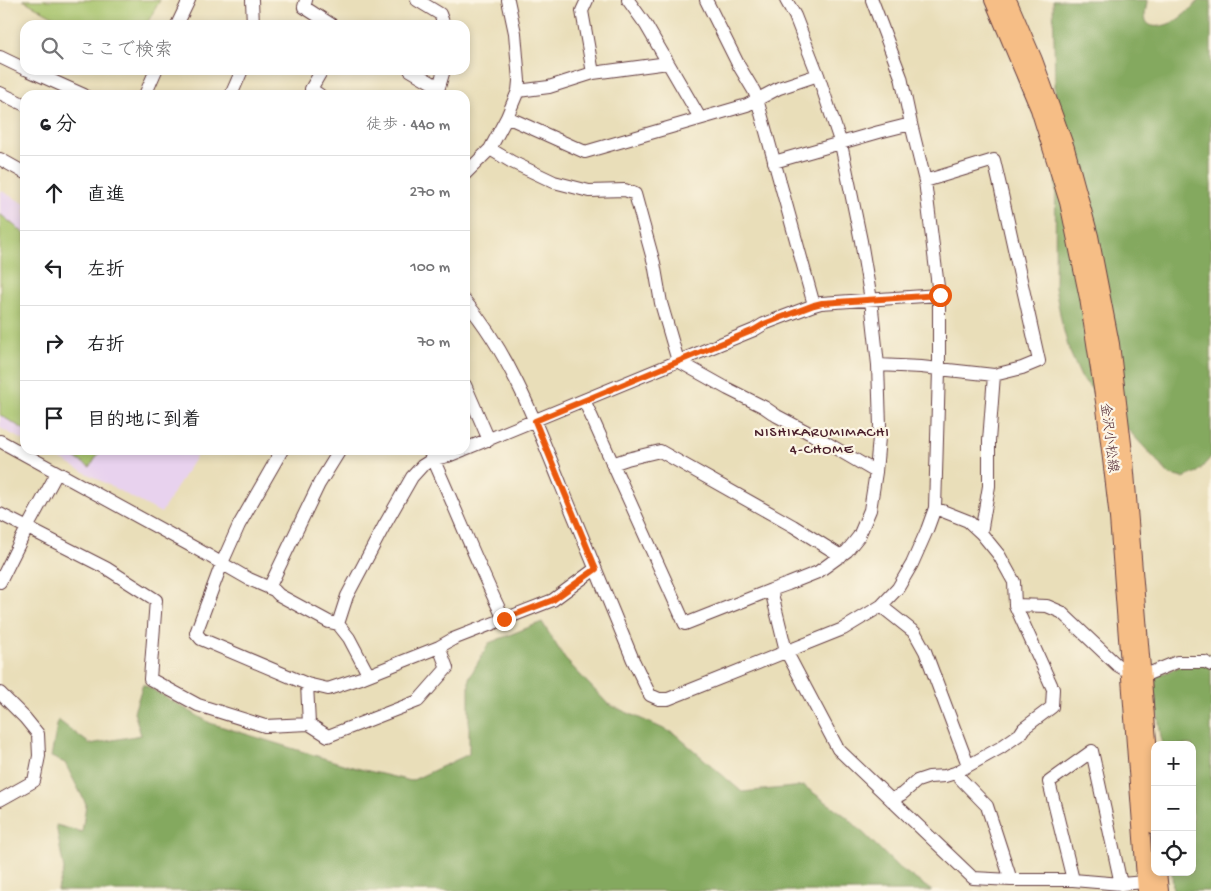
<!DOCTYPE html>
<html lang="ja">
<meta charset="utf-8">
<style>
:root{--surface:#fff;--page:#f6f6f6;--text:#202124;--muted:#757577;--line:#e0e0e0}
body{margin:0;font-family:"Gochi Hand","Klee One",sans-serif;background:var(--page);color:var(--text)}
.controls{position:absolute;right:15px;bottom:15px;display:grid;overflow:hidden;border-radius:10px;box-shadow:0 2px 8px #0003}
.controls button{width:45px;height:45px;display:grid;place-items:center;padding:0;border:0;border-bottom:1px solid var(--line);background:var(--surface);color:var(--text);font:25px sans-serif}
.stop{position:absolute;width:15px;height:15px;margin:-11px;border:4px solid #ea580c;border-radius:50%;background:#fff}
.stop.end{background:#ea580c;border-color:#fff;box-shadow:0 1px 5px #0008}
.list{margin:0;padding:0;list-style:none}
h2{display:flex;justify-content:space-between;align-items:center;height:65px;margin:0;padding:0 20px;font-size:21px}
h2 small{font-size:16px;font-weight:400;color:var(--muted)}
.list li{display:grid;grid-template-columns:32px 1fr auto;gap:15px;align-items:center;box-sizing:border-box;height:75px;padding:0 20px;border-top:1px solid var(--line)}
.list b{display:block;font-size:19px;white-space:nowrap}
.list em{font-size:16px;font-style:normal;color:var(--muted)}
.icon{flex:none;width:28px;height:28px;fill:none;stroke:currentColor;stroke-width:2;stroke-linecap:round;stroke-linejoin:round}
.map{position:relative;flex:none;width:1211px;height:891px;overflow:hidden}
.search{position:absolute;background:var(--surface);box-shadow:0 2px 8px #0003;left:20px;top:20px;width:450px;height:55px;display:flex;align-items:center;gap:12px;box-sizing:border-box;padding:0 18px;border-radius:15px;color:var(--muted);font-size:19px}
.panel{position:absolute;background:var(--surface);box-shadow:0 2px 8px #0003;left:20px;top:90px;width:450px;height:365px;border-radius:15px}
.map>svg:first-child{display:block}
.built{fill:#e8d2ee}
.green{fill:#a6c36b;stroke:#78714b}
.forest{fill:#84a95f;stroke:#676445}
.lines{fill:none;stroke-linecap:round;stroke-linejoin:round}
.minor-casing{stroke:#623c40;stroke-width:14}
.major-casing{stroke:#623c40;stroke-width:18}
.minor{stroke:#fff;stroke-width:12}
.major{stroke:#f6be86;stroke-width:16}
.route{stroke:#ea580c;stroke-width:6}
.labels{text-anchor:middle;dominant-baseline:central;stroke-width:4.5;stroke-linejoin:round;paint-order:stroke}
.street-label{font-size:14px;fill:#4a1f2b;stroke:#fcf5e5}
.neighbourhood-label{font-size:15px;letter-spacing:1px;fill:#4a1f2b;stroke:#fcf5e5}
</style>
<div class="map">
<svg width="1211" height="891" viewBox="0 0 1211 891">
<rect width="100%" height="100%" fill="#fcf5e5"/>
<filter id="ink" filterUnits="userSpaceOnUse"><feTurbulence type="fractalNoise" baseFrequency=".02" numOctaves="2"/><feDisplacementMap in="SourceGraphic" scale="10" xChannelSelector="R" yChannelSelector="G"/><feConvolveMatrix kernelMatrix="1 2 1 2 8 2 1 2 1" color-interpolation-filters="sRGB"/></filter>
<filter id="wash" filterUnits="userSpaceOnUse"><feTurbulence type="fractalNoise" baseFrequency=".0096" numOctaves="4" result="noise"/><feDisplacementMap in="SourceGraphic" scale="20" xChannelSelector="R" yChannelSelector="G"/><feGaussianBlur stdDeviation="1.12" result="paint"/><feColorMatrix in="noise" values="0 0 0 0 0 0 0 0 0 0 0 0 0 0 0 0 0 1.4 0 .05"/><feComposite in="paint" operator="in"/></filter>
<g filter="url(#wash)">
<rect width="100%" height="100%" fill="#e9deb9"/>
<path class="built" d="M0,190L25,204V441L0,428Z
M43,450H200L161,513Z"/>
<path class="green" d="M23,0H160L146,25H69Z
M0,214L25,234V430L0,415Z
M61,450H101L90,467Z"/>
<path class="forest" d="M1053,0H1147C1147,5 1145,11 1145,16C1146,32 1166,26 1175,21C1184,16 1192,7 1200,0H1211V457L1198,472L1183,478L1170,475L1120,421L1081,377L1069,350L1062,324L1055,288L1056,124Z
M542,622L565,659L608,704L675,734L742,792L804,786L847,817L897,866L932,891H57L64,870L56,825L82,832L86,804L65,763L51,757L58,720L90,744L141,735L134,712L143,684L210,723L356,768L411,781L469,754V678L489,643Z
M1211,653V891H1173L1172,872H1192V745H1162L1153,678Z"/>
</g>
<g filter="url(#ink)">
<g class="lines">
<defs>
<path id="minor" d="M252,0L253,25
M306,0L304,7L332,25
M417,0L440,14L444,25
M628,0L646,25L700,118
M706,0L739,66L754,91L757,99L814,305
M177,25L189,0
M0,57L25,69
M28,70L84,95
M410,70L439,87
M593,73L668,63
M518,91L549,87L593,73L582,11L587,0
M0,93L25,105
M145,95L156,70
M231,95L242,70
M320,95L311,89L322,70
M434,95L439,87L444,70
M507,117L585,152L747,105L779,88L818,75
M490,149L512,162L554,182L589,191L625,190L635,194L654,263L661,303L678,361L728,389L764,407L777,416L813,435L876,472
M0,159L25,173
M774,162L879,132L911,124
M465,174L490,149L507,117L518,91L519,81L515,33L508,0
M465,301C509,352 536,423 561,485C585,544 609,602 633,660L650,695L659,699H668L843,629L881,606L898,588L912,564L927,530L935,508L939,370V295L925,181L911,124L901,77L872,0
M878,365L921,367L994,375L1022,368L1039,361L1001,190L994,160L925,181
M465,385L489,440
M584,400L685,624L771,590L788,584L818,572L847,551L859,536L870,510L876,472L880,426L878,365L871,300L861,241L841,144L818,75L795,16L786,0
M0,441L195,548L249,579L274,590L279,595L329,622L338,624L349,638L368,674
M465,449L754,330L764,324L814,305L821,303L939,295
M282,450L239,525L222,563L196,633L201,639L307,684L328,689L361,678L439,647L453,639L553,600L595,569
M429,450C455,506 477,564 504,619
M612,464L627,459L660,451L793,526L841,556
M0,514L106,568L156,600L150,679L198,705L265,726L309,724
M981,533L989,486V441L994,375
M0,582L27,528L57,473
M269,588L319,484L340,450
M771,590L786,651L838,749L973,878L1011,880H1073L1121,884L1145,882
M1015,605L1047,606L1061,612L1117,665L1129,672
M881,606L915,633L925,651L968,765
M338,624L347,596L384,526L412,477L422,466L433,459L448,456L463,450
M1143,676L1177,662H1205L1211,665
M307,684L309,724L328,736L418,701L447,668L439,647
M0,693L25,718L38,734L39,756L34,781L0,800
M955,773L987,806L1011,880
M891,800L902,794L917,781L929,777L945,776L955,773L1000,748L1020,734L1024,728L1052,707L1053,689L1015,605L1014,582L999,555L981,533L968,521L935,508
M1073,880L1049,782L1092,751L1121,884"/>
<path id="major" d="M993,0L1039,109L1068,202L1088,298L1105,408L1118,518L1146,891
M1008,0L1034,60L1066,148L1090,236L1111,344L1125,461L1155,826
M1158,872L1160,891"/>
</defs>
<use href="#minor" class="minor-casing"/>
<use href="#major" class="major-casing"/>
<use href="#minor" class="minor"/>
<use href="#major" class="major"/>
</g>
</g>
<g class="lines" filter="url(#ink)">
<path class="route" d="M504,619L553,600L596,569L535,421L754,330L764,324L814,305L822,303L940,295"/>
</g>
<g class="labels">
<g class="street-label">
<text transform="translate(1108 438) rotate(83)">金沢小松線</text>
</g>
<g class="neighbourhood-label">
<text x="822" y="433">NISHIKARUMIMACHI<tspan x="822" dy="17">4-CHOME</tspan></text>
</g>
</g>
</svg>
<div class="controls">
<button>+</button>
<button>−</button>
<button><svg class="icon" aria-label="locate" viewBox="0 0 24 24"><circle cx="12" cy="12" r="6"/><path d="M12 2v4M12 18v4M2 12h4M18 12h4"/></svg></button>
</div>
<div class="stop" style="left:940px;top:295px"></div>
<div class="stop end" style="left:504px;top:619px"></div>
<div class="search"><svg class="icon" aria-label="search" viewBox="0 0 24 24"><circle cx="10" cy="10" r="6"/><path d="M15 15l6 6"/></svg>ここで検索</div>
<section class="panel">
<h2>6 分<small>徒歩 · 440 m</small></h2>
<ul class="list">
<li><svg class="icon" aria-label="ahead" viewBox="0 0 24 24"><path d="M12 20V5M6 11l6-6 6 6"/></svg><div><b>直進</b></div><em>270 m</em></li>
<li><svg class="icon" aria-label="left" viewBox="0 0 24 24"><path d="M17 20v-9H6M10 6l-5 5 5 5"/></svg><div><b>左折</b></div><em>100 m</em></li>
<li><svg class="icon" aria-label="right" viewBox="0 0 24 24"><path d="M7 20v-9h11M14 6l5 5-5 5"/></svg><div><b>右折</b></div><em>70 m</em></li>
<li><svg class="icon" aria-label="arrive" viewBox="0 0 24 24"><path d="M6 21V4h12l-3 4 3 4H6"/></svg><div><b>目的地に到着</b></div></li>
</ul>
</section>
</div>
